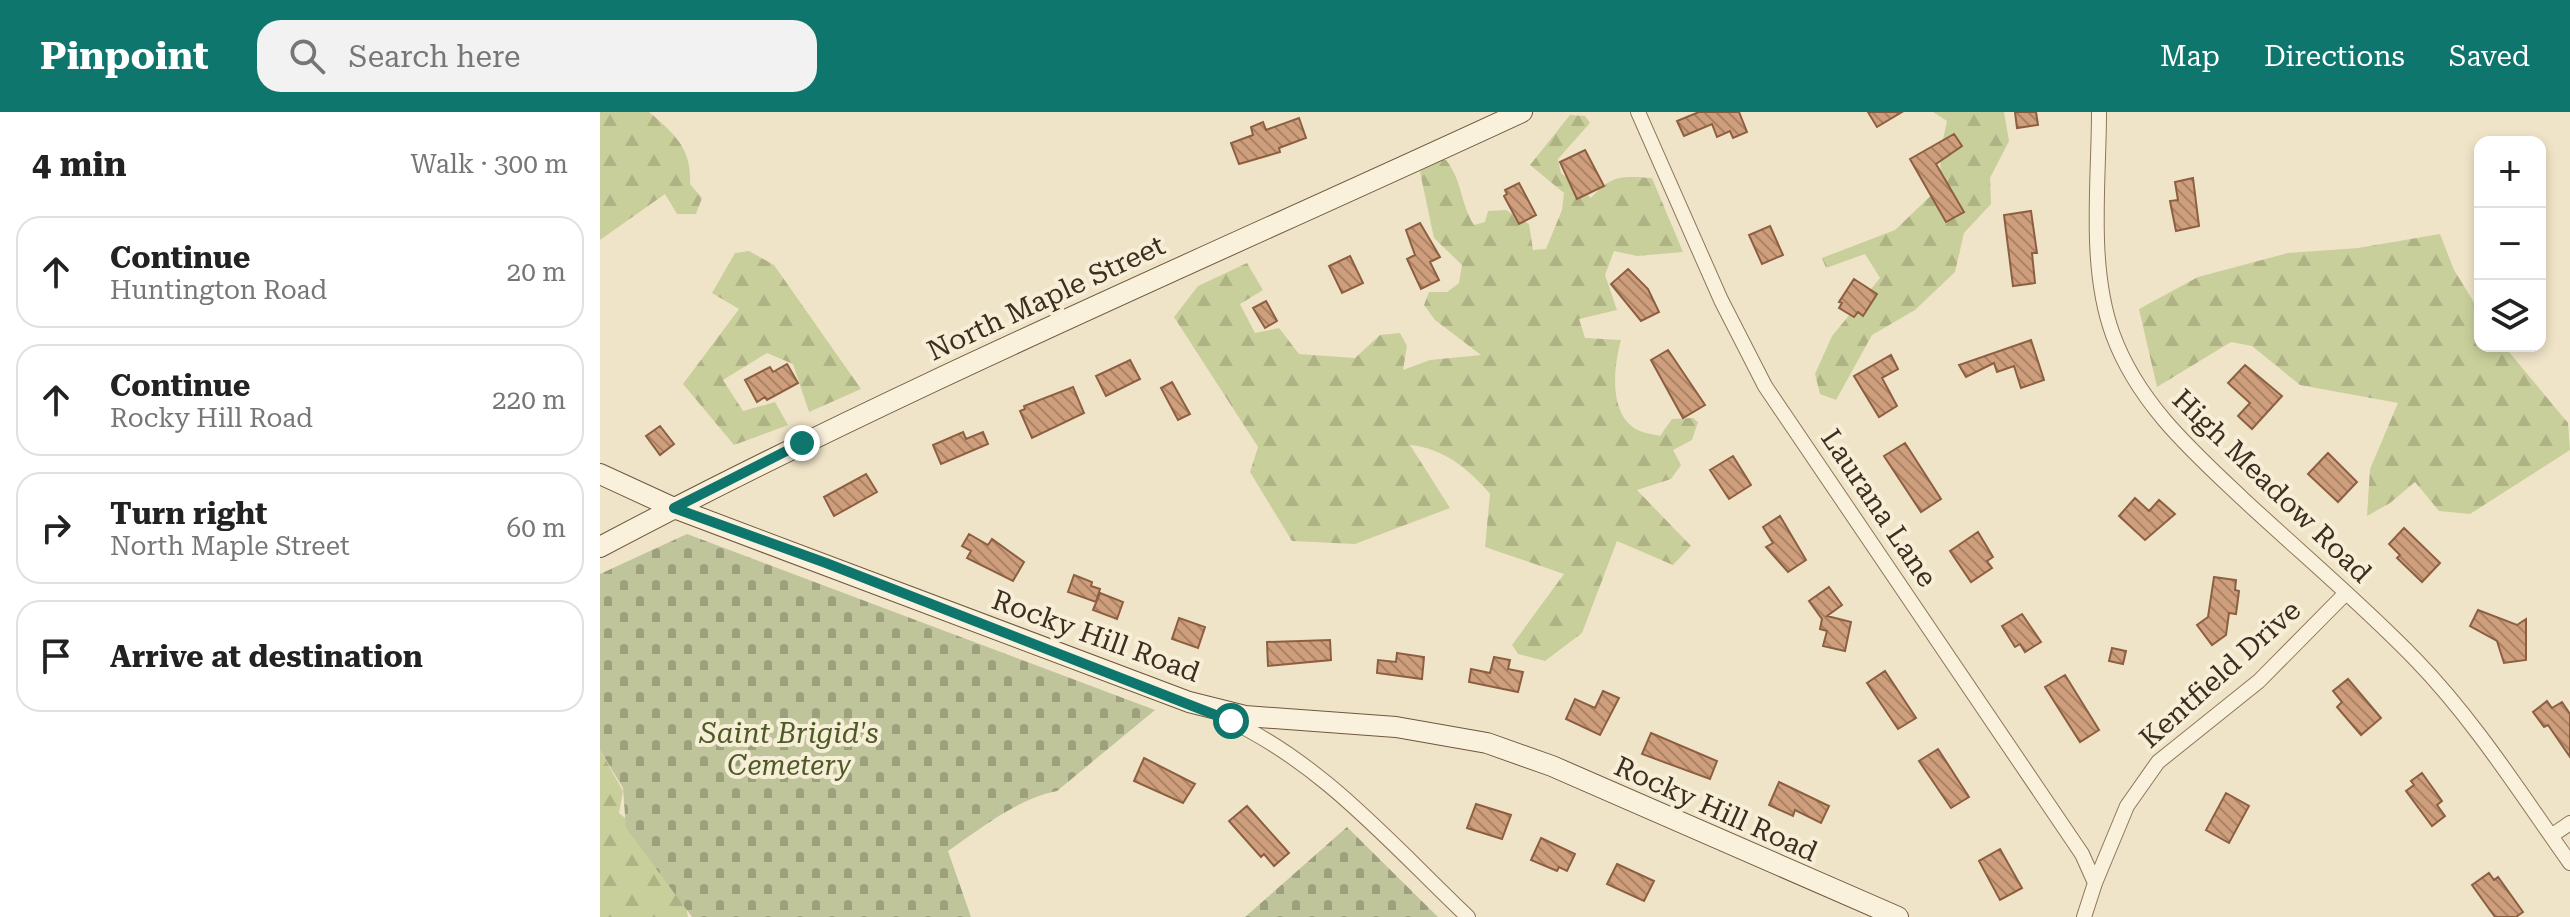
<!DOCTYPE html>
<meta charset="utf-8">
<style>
:root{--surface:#fff;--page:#f2f2f2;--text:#222;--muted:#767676;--line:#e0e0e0;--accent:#0f766e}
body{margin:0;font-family:"Roboto Serif",serif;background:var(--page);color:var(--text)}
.controls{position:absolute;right:24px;top:24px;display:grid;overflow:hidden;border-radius:16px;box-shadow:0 4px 12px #0003}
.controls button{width:72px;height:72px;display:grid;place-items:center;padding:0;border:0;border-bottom:2px solid var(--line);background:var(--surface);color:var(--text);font:40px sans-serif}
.stop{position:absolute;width:24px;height:24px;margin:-18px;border:6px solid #0f766e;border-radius:50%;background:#fff}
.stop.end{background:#0f766e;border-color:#fff;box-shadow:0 2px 8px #0008}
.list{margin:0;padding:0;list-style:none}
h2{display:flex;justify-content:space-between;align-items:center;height:104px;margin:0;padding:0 32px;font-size:34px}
h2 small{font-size:26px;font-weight:400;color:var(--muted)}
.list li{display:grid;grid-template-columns:52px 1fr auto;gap:24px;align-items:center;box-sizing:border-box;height:112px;margin:0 16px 16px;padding:0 16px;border:2px solid var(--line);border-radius:24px}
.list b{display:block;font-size:30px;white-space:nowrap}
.list p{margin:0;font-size:26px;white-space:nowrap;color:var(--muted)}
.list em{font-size:26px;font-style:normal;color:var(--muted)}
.icon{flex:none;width:44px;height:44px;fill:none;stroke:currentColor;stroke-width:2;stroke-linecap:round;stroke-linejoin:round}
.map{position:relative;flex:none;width:1970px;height:805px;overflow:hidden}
header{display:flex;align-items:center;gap:48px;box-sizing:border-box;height:112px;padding:0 40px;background:var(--accent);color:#fff}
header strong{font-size:38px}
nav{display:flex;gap:44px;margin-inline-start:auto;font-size:28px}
.search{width:560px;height:72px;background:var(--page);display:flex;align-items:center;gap:20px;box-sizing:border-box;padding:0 28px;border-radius:24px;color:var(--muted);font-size:30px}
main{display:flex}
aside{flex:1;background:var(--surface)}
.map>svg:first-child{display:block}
.forest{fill:url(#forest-firs)}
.cemetery{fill:url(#cemetery-stones)}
.building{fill:url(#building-back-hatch);stroke:#8d5f41;stroke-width:2}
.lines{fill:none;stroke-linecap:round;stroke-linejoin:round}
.street-casing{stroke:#8d765c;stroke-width:16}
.secondary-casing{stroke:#6f573f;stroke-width:22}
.street{stroke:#faf1dc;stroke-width:14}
.secondary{stroke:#faf1dc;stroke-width:20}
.route{stroke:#0f766e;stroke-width:10}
.labels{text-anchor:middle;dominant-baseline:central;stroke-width:8;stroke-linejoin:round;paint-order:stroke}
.street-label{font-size:28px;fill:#3d2e20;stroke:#f7eed8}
.park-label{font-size:28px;font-style:italic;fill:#4d5a26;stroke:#f7eed8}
</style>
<header>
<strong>Pinpoint</strong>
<div class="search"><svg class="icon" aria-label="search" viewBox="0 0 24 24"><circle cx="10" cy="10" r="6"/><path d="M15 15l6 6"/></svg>Search here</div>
<nav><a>Map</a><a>Directions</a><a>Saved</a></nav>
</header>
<main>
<aside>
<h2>4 min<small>Walk · 300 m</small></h2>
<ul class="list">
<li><svg class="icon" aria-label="ahead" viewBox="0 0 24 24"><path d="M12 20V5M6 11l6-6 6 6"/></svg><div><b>Continue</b><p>Huntington Road</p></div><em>20 m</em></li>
<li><svg class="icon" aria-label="ahead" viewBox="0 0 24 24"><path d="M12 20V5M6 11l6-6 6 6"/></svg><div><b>Continue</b><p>Rocky Hill Road</p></div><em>220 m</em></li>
<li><svg class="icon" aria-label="right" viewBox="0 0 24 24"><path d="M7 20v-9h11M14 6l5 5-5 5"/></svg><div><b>Turn right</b><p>North Maple Street</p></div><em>60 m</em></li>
<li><svg class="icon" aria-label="arrive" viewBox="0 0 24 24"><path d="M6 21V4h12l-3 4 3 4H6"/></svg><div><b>Arrive at destination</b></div></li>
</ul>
</aside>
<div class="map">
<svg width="1970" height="805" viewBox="0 0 1970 805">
<defs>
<pattern id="forest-firs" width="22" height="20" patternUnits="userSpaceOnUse" patternTransform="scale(2)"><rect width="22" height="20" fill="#c9cf9b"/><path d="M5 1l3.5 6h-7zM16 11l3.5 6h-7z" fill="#aeb285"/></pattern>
<pattern id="cemetery-stones" width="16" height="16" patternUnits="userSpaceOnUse" patternTransform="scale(2)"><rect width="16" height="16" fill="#bfc49a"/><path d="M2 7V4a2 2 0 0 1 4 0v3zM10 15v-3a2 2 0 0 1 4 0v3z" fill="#9ca07d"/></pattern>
<pattern id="building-back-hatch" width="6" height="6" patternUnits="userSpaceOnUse" patternTransform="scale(2)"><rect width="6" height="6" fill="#cf9f7d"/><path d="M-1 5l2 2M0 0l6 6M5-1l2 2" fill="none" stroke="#a98266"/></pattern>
</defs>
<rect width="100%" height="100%" fill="#f0e4c8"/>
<path class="forest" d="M0,0H49C75,22 92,37 90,72L102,86L96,102H77L65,82L0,128Z
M1333,0H1404L1409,29L1390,66L1391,92L1364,121L1355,160L1315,198L1272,223L1236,288L1220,282L1215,262L1232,224L1280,166L1265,142L1226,156L1222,146L1295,118L1341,74L1340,41L1347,9Z
M970,3L985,4L990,11L958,47L961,61L991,86C1012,62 1022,64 1052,66L1083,140L1037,144L1014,139L1005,163L1017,198L979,207L985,226L1021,228C1014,253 1008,301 1036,317C1042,321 1053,322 1060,324L1072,307L1093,306L1098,310L1092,328L1073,338L1081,353L1071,367L1037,378L1091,434L1073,453L1017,429L982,521L945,549L918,542L912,533L964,462L885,435L890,382C869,357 843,336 810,333L850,396L755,432L692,429L650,360L658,335L574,205L598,174L647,151L663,178L640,192L655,221L679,216L699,242L755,246L780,223L800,221L807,234L803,258L830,248L881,243L835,208L824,193L829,180H847L859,171L862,153L834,126L820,60L829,47L846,48C863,70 860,91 874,113L885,110L888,99L906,98L929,112L933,138L946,137L962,98L964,81L930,53Z
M1840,122L1854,158L1880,200V234H1904L1968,311L1970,338L1870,402L1839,399L1815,370L1790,391L1767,404L1770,357L1798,291L1700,273L1652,234L1631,230L1557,275L1539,197L1598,165L1688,141L1758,136Z
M149,139L174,153L261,277L209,300L193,252L167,241L123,268L143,299L175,290L188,313L134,333L83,272L139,197L112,181L135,141Z
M0,638L23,679L19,701C50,726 83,766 88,805H0Z"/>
<path class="cemetery" d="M87,422L555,598L457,679C417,687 381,716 348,739L371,805H92L26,716L23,676L0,638V462Z
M747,715L838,805H645Z"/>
<path class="building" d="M1099,0H1139L1147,20L1133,26L1130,19L1117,25L1112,12L1084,24L1077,9Z
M1268,0H1302L1277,15Z
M1415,0H1436L1438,13L1417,16Z
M699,6L706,26L679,36L680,40L639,52L631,31L653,23L651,15L663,10L666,18Z
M1354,22L1362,34L1336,52L1364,100L1346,110L1310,47Z
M985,38L1004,74L977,87L960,50Z
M1593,66L1599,114L1576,119L1570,89L1578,88L1575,70Z
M919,71L936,103L919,112L904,84L907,82L905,78Z
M1431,99L1437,141H1432L1435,171L1413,174L1404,103Z
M820,111L840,145L830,150L839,168L821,177L807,147L815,143L806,118Z
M1170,114L1183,143L1162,152L1149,123Z
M750,144L763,171L742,181L729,154Z
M1028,157L1048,177L1059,200L1041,209L1011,172Z
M1254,167L1277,182L1263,204L1258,200L1254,205L1239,196L1242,191L1239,190Z
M666,189L677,209L665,216L653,196Z
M1431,228L1444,268L1421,276L1414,254L1397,260L1394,251L1366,265L1359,253Z
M1068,238L1105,293L1083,306L1051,248Z
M1291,243L1298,257L1282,266L1297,294L1279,305L1254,264Z
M530,248L540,267L506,284L496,264Z
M187,252L198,271L167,288L165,285L157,290L145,268L170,255L173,260Z
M1645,253L1682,284L1652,317L1638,304L1650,291L1628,271Z
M572,270L590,302L578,308L561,276Z
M473,275L484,301L432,326L420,299L425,297L424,294Z
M60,314L74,332L60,343L46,324Z
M363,320L366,327L383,320L388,332L341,352L333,333Z
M1305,331L1341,387L1321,400L1284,344Z
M1728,341L1757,370L1738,390L1708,362Z
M1133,344L1151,373L1129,387L1110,358Z
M266,362L277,380L234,404L224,385Z
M1535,386L1549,399L1559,388L1575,402L1545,428L1519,404Z
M1180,404L1206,448L1188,460L1166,435L1173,431L1163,415Z
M1804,416L1840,451L1822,470L1797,446L1800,443L1789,432Z
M1378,420L1393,445L1387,449L1392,456L1371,470L1350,439Z
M369,422L388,433L392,427L424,450L413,469L367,446L371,439L362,434Z
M474,463L492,470L491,474L500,477L496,490L468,480Z
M1614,465L1636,468L1635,478L1639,479L1636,502L1629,501L1626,523L1612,533L1597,513L1608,505Z
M1229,475L1242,493L1227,504L1251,510L1245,539L1223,534L1227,519L1220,517L1222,507L1209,489Z
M500,481L523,490L517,507L493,498Z
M1878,498L1917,513L1926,507V548L1904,551L1897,529L1870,514Z
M1422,502L1441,530L1425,540L1420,532L1415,535L1402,514Z
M579,506L605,515L598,536L572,527Z
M730,528L731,548L668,554L667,530Z
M1512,536L1526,539L1523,552L1509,549Z
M797,541L824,545L822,567L777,561L778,548L796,550Z
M894,545L910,548L908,557L923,560L918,580L869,570L871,557L890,561Z
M1285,559L1316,606L1298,617L1267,571Z
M1465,563L1499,618L1480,630L1445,575Z
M1748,567L1781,606L1761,623L1737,595L1742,590L1733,579Z
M1003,579L1019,586L1000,623L966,607L975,587L995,596Z
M1947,589L1952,596L1962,590L1970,602V645L1948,613L1944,615L1933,600Z
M1051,621L1117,649L1110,667L1042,642Z
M1338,637L1369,685L1351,696L1319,649Z
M544,646L595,672L583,691L534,669Z
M1822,661L1842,689L1837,693L1845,704L1832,714L1806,679L1814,673L1811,669Z
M1179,670L1229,694L1221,711L1195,698L1193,704L1169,693Z
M1626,681L1649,694L1629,731L1606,718Z
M876,692L911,703L902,727L867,716Z
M647,694L689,741L674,754L664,742L661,745L629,709Z
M941,726L975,742L967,759L959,755L957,759L931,748Z
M1400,737L1422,776L1400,788L1379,749Z
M1017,752L1054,769L1044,789L1007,772Z
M1889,761L1894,768L1898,765L1923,800L1916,805H1895L1872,773Z"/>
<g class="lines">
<defs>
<path id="street" d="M1038,0L1121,188L1165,274L1482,742L1495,771L1484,805
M1499,0C1499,71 1488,155 1513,223C1538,291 1591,338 1643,387C1701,441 1762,492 1816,548C1875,609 1921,682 1970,751
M622,605C720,648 792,733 868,805
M1951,724L1970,711
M1495,771L1527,694L1558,650L1659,569L1745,482"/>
<path id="secondary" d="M0,362L74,396L589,590L645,604L796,615L887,631L952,654L1298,805
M0,435C300,276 613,143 922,0"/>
</defs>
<use href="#street" class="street-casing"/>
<use href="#secondary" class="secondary-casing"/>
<use href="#street" class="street"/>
<use href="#secondary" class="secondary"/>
</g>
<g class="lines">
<path class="route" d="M202,331L74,396L226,451L631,609"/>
</g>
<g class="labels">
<g class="street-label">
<text transform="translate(446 186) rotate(-25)">North Maple Street</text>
<text transform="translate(1672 374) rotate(44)">High Meadow Road</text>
<text transform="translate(1279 396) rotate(56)">Laurana Lane</text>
<text transform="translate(496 524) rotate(20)">Rocky Hill Road</text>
<text transform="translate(1620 562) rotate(-42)">Kentfield Drive</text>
<text transform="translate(1116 697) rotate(24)">Rocky Hill Road</text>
</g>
<g class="park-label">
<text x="189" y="621">Saint Brigid's<tspan x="189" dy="32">Cemetery</tspan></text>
</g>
</g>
</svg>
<div class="controls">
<button>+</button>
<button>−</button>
<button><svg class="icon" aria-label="layers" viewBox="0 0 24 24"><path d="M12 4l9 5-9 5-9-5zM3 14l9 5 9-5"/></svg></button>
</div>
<div class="stop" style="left:631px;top:609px"></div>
<div class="stop end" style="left:202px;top:331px"></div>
</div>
</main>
